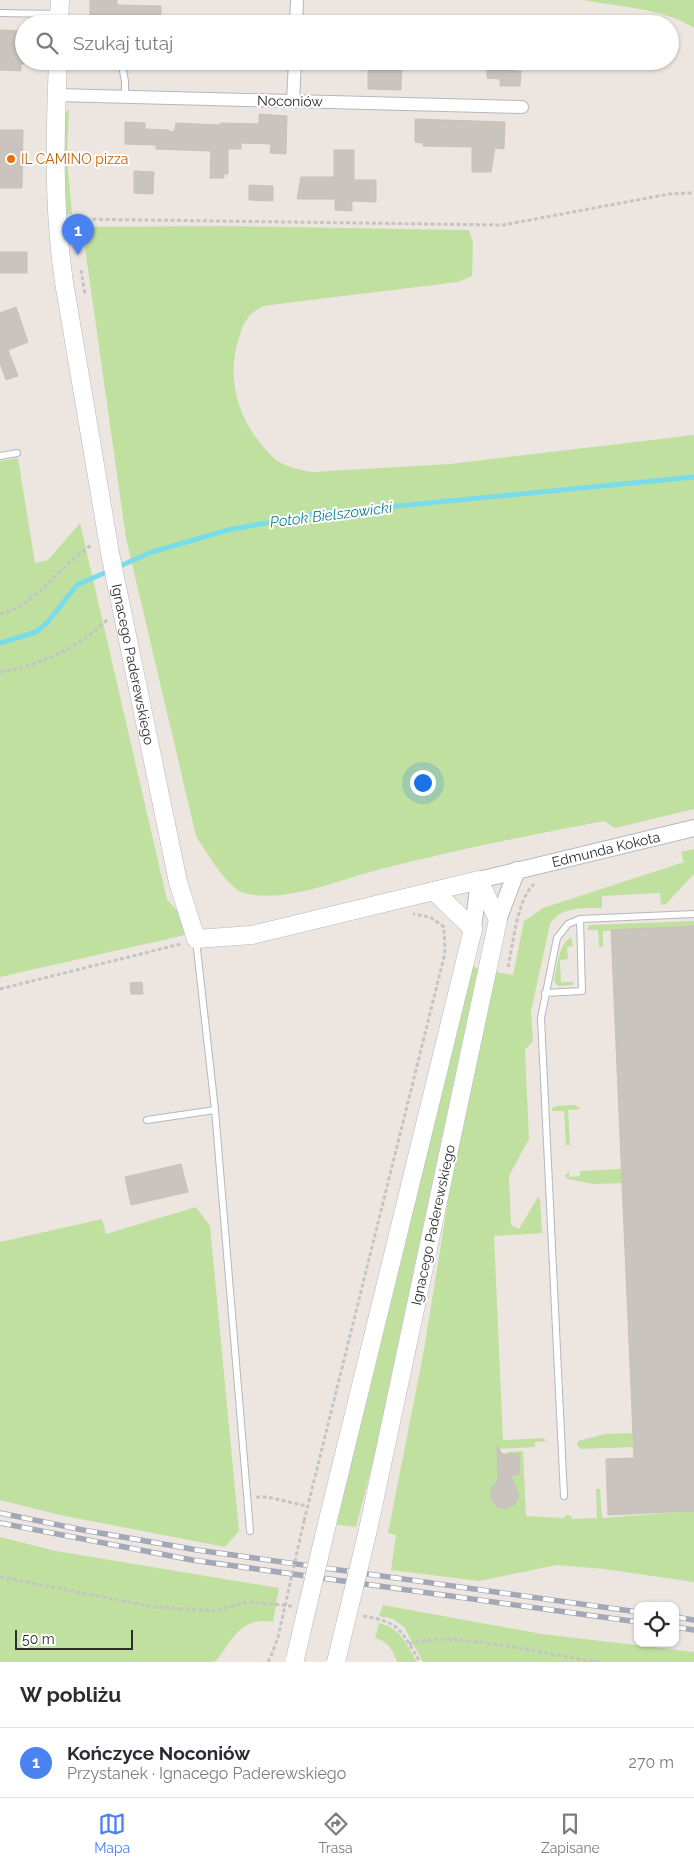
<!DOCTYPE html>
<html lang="pl">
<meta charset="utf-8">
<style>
:root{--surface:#fff;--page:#f2f2f3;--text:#2b2b33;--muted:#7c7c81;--line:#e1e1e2;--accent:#4a83f0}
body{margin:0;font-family:Raleway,sans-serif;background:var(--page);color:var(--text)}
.controls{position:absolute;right:15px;bottom:15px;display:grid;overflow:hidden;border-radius:10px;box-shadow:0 1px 4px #0004}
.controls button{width:45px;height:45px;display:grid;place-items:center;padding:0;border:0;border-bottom:1px solid var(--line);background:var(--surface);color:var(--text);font:25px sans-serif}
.scale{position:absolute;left:15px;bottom:12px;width:118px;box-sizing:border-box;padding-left:5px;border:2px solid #2d2d2d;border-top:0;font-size:14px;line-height:18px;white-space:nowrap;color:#2d2d2d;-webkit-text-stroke:4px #fff;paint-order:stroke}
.you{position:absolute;left:422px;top:782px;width:18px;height:18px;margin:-12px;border:4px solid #fff;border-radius:50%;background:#1a73e8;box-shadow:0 0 0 8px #1a73e833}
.badge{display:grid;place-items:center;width:32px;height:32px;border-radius:50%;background:var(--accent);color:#fff;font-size:16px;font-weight:700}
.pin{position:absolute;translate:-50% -41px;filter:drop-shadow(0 1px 2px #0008)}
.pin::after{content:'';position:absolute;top:26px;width:18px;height:15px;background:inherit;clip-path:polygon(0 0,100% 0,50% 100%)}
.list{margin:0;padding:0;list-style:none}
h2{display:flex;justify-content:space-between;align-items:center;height:65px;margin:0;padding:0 20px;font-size:21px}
h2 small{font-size:16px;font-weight:400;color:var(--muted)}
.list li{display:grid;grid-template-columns:32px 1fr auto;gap:15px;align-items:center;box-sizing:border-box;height:70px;padding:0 20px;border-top:1px solid var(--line)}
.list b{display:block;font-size:19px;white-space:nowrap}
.list p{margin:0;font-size:16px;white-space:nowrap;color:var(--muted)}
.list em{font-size:16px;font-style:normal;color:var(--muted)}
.icon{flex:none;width:28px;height:28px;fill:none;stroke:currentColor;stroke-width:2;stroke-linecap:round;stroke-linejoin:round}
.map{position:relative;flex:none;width:694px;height:1662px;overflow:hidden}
.search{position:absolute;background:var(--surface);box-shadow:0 1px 4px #0004;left:15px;right:15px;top:15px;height:55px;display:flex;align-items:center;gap:12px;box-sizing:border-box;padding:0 18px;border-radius:28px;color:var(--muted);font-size:19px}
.sheet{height:135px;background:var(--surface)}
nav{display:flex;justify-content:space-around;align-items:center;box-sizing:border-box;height:70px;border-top:1px solid var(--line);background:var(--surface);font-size:14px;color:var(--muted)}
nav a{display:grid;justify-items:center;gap:2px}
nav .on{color:var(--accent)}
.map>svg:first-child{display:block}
.green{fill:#c0e0a0}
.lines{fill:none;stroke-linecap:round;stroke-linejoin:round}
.stream{stroke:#7adce9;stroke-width:5}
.building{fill:#c9c4be;stroke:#c9c1b9}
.service-casing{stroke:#b3b7bf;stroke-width:8}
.minor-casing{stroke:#b3b7bf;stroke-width:14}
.tertiary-casing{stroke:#b3b7bf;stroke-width:18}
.secondary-casing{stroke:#b3b7bf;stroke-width:19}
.path{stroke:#c4c4c4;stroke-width:3;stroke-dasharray:4 2.5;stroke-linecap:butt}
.service{stroke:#fff;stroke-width:6}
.minor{stroke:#fff;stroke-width:12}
.tertiary{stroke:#fff;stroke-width:16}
.secondary{stroke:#fff;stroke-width:18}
.rail-casing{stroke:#a3a8b6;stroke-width:5.5}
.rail{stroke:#fff;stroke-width:4;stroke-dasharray:11;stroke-linecap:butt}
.secondary-bridge-casing{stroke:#b3b7bf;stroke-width:19;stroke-linecap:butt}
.path-bridge{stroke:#c4c4c4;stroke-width:3;stroke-dasharray:4 2.5;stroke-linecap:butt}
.secondary-bridge{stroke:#fff;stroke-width:18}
.food-dot{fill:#e8710a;stroke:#fff;stroke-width:2}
.labels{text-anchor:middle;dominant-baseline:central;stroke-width:4;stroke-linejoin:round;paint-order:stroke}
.street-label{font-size:14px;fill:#2d2d2d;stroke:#fff}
.food-label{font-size:14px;fill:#c56008;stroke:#fff;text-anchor:start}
.water-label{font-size:15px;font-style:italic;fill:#157f98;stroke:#fff}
</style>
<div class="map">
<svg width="694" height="1662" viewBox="0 0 694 1662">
<rect width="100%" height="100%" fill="#ede6e0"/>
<path class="green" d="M583,0H694V28C663,8 619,7 583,0Z
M69,108L67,158L72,214L64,215L65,115Z
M223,226L469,230L473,243L472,276L458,282L278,304C273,305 265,305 260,308C249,313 243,324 240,335C224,379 239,425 273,457C283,467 298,469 312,472L450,464L694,435V809L615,828L604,821C530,835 455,850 381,869C341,879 285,904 244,893C227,888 205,850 196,836L126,538L82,227Z
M18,458L35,563L48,560L80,523L167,900L198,932L0,977V461Z
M694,849V874L666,904L661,905L660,893L602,896V908C584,908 561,906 550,924L531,1011L533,1041L525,1050L529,1139L509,1176L511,1225L519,1229L538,1197L540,1199L542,1233L494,1236L503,1440L544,1438L546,1441L535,1442V1447L498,1449V1476L519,1475V1454H508L507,1452L523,1451L526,1516L564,1518L566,1515L571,1516L572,1519L597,1518L596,1489H600L602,1518L694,1511V1582L604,1569L557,1565L479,1581L391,1570L396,1535L388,1533L424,1350L450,1188L496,972L513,975L524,921L543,908L684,862L681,852Z
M694,921V926L603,931V947H599L598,930H587L589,925Z
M571,937L573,946L567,947L568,959L560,960L561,982H573V985L558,986L554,981C557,966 558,946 571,937Z
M473,967L478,968L374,1458L356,1527L333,1524Z
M576,1105L581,1109L568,1110L570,1145H566L564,1111H552V1108L556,1106Z
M621,1169L622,1183L594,1184L568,1179L565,1176L569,1171V1177L580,1176V1171Z
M196,1207L210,1226L239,1531L225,1547L60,1515L0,1500V1242L102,1219L106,1234Z
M633,1433V1447L581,1449L577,1445L578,1441L605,1434Z
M0,1537L56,1551L279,1588L273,1622C240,1616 234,1639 216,1661L211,1662H0Z
M383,1605L542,1634L694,1652V1662H423L404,1627L393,1619L379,1616Z
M379,1623C400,1627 407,1645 417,1662H397C393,1651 388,1641 375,1638Z"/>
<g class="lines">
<path class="stream" d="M0,643L36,632L47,623L77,585L152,552L228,530L315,514L694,477"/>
</g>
<path class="building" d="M90,0H117V5L161,6V24H90Z
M0,30L24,31V64H21V71L0,70Z
M487,61H515L514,71H521L520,86H500V79L487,78Z
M368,63L402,64L401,90L368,89Z
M259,114L287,116L286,154L270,153L271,144L241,143V149H228V174H224V178H210L211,151L156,149V145L125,144V122L145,123V129L168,130L172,132L175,130L176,123L220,125V123L259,124Z
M415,119L505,122L504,149L495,148L491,172H472V147L423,146V143L415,142Z
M0,130H23L22,188H0Z
M334,150H354V180H376V202L352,201V211L335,210V199H297L301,177H334Z
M134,171L154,172L153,194L134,193Z
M249,185L273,186V201L249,200Z
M0,252H27V273H0Z
M16,307L28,342L8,350L18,376L6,380L0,363V313Z
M694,926V1511L608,1515L606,1459L634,1458L611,930Z
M142,982L143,994H131L130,983Z
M181,1164L188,1192L131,1205L125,1177Z
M497,1445L502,1454H519V1475H511L519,1496L514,1505L506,1509L497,1507L490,1496L492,1487L498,1480Z"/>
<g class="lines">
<defs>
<path id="service" d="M0,13L58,14
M121,61L125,81V96
M0,456L17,453
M196,940L215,1110L250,1531
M545,993L582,991L580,919
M147,1120L215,1110
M564,1496L541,1018L557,938L568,924L580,919L694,914"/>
<path id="minor" d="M296,24L297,0
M57,95L522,107
M293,101L295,61"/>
<g id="tertiary">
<path d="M498,920L517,870"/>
<path id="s1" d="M473,929L479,880L694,828"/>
</g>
<g id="secondary">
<path d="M59,24L60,0"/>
<path id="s2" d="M58,61C55,135 53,208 64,282L110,553L178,882L196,939L252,935L479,880L498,920L368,1530"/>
<path d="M327,1524L473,929L434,891"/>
</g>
</defs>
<use href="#service" class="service-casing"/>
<use href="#minor" class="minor-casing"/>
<use href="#tertiary" class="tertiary-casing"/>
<use href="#secondary" class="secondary-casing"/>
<path class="path" d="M73,219L503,225L669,194L694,193
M81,270L85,294
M0,614C38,605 60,564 92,545
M0,672C41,665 78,648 108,619
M508,967C513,945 517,899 534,884
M0,989L181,944
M256,1497H267L307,1506
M304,1521L445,953L444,927L430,917L413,914
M0,1577L154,1607L214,1611L247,1602L292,1606
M363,1616C401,1622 401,1631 420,1662
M409,1644C455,1629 549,1656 599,1662
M268,1662L271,1656"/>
<use href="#service" class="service"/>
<use href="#minor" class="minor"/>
<use href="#tertiary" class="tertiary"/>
<use href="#secondary" class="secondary"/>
<defs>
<path id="rail" d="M0,1513L83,1530L197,1550L638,1612
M0,1523L192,1560L638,1622
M675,1617L694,1620
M675,1627L694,1630"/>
</defs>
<use href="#rail" class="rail-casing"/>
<use href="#rail" class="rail"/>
<defs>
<path id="secondary-bridge" d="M295,1659L327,1524
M336,1662L368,1530"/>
</defs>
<use href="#secondary-bridge" class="secondary-bridge-casing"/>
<path class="path-bridge" d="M271,1656L278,1637L304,1521"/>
<use href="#secondary-bridge" class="secondary-bridge"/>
</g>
<circle class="food-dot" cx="11" cy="159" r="5"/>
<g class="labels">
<g class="street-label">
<text transform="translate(290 101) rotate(1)">Noconiów</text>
<text stroke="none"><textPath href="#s2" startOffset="610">Ignacego Paderewskiego</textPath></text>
<text stroke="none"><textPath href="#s1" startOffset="180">Edmunda Kokota</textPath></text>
<text transform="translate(433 1225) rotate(-78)">Ignacego Paderewskiego</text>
</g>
<g class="food-label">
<text x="21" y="159">IL CAMINO pizza</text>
</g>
<g class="water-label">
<text transform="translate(331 515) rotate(-7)">Potok Bielszowicki</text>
</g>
</g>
</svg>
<div class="controls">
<button><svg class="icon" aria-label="locate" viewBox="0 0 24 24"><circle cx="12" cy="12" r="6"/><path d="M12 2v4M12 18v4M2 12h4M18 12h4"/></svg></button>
</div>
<div class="scale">50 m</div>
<div class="you"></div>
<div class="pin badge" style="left:78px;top:255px">1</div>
<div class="search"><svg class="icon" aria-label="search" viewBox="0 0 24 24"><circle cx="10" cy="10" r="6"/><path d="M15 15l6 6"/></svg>Szukaj tutaj</div>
</div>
<section class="sheet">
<h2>W pobliżu<small></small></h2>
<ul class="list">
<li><span class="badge">1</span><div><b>Kończyce Noconiów</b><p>Przystanek · Ignacego Paderewskiego</p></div><em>270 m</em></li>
</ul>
</section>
<nav>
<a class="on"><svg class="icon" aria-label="map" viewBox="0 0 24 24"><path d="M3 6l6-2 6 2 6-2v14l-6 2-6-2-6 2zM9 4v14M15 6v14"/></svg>Mapa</a>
<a><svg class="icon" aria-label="directions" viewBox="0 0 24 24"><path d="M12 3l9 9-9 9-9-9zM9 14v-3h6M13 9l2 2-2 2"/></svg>Trasa</a>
<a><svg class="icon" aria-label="saved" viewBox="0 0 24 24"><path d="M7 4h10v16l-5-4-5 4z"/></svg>Zapisane</a>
</nav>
